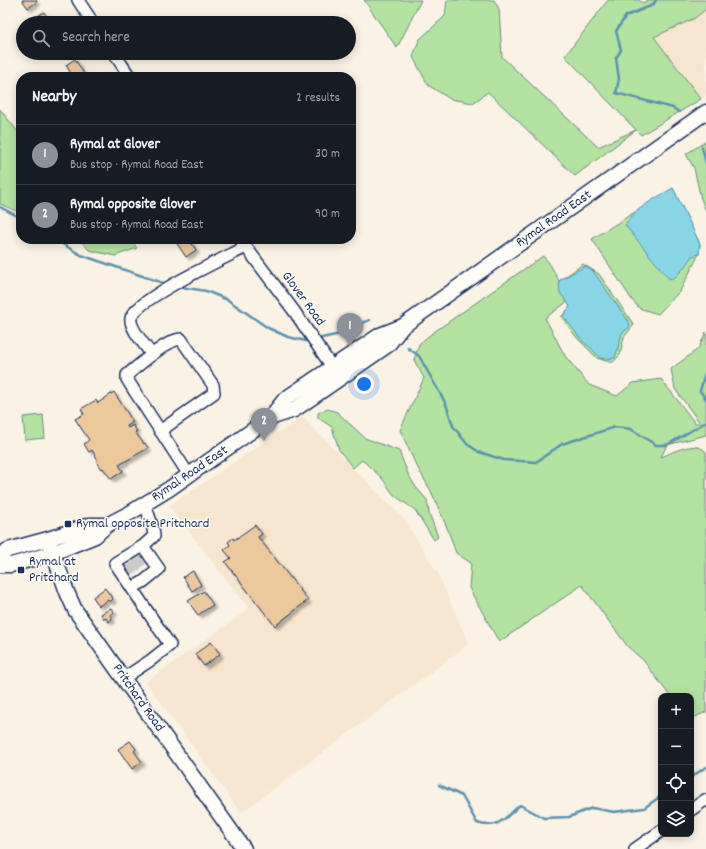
<!DOCTYPE html>
<meta charset="utf-8">
<style>
:root{--surface:#171b24;--page:#242831;--text:#f1f3f6;--muted:#9ea1a6;--line:#363941;--accent:#8c9099}
body{margin:0;font-family:Dekko,sans-serif;background:var(--page);color:var(--text)}
.controls{position:absolute;right:12px;bottom:12px;display:grid;overflow:hidden;border-radius:8px;box-shadow:0 2px 10px #0003}
.controls button{width:36px;height:36px;display:grid;place-items:center;padding:0;border:0;border-bottom:1px solid var(--line);background:var(--surface);color:var(--text);font:20px sans-serif}
.you{position:absolute;left:364px;top:384px;width:14px;height:14px;margin:-10px;border:3px solid #fff;border-radius:50%;background:#1a73e8;box-shadow:0 0 0 6px #1a73e833}
.badge{display:grid;place-items:center;width:26px;height:26px;border-radius:50%;background:var(--accent);color:#fff;font-size:13px;font-weight:700}
.pin{position:absolute;translate:-50% -33px;filter:drop-shadow(0 1px 2px #0008)}
.pin::after{content:'';position:absolute;top:21px;width:14px;height:12px;background:inherit;clip-path:polygon(0 0,100% 0,50% 100%)}
.list{margin:0;padding:0;list-style:none}
h2{display:flex;justify-content:space-between;align-items:center;height:52px;margin:0;padding:0 16px;font-size:17px}
h2 small{font-size:13px;font-weight:400;color:var(--muted)}
.list li{display:grid;grid-template-columns:26px 1fr auto;gap:12px;align-items:center;box-sizing:border-box;height:60px;padding:0 16px;border-top:1px solid var(--line)}
.list b{display:block;font-size:15px;white-space:nowrap}
.list p{margin:0;font-size:13px;white-space:nowrap;color:var(--muted)}
.list em{font-size:13px;font-style:normal;color:var(--muted)}
.icon{flex:none;width:22px;height:22px;fill:none;stroke:currentColor;stroke-width:2;stroke-linecap:round;stroke-linejoin:round}
.map{position:relative;flex:none;width:706px;height:849px;overflow:hidden}
.search{position:absolute;background:var(--surface);box-shadow:0 2px 10px #0003;left:16px;top:16px;width:340px;height:44px;display:flex;align-items:center;gap:10px;box-sizing:border-box;padding:0 14px;border-radius:22px;color:var(--muted);font-size:15px}
.panel{position:absolute;background:var(--surface);box-shadow:0 2px 10px #0003;left:16px;top:72px;width:340px;height:172px;border-radius:16px}
.map>svg:first-child{display:block}
.built{fill:#f6e6cf}
.green{fill:#b4e2a1;stroke:#688880}
.water{fill:#87d5e5;stroke:#5c93af}
.lines{fill:none;stroke-linecap:round;stroke-linejoin:round}
.stream{stroke:#5c93af;stroke-width:2.5}
.building{fill:#ecc99d;stroke:#1b2f5e;filter:url(#shadow)}
.minor-tunnel{stroke:#cdcbca;stroke-width:11;stroke-dasharray:11 5.5;stroke-linecap:butt}
.minor-casing{stroke:#1b2f5e;stroke-width:14}
.major-casing{stroke:#1b2f5e;stroke-width:17}
.minor{stroke:#fdfcf7;stroke-width:11}
.major{stroke:#fdfcf7;stroke-width:14}
.poi-dot{fill:#1b2f5e;stroke:#fdfcf7;stroke-width:1.5}
.labels{text-anchor:middle;dominant-baseline:central;stroke-width:3;stroke-linejoin:round;paint-order:stroke}
.street-label{font-size:14px;fill:#1b2f5e;stroke:#fdfcf7}
.poi-label{font-size:14px;fill:#1b2f5e;stroke:#fdfcf7;text-anchor:start}
</style>
<div class="map">
<svg width="706" height="849" viewBox="0 0 706 849">
<defs>
<filter id="shadow"><feDropShadow dx="3.5" dy="3.5" stdDeviation="1" flood-color="#0004"/></filter>
</defs>
<rect width="100%" height="100%" fill="#faf2e5"/>
<filter id="ink" filterUnits="userSpaceOnUse"><feTurbulence type="fractalNoise" baseFrequency=".025" numOctaves="2"/><feDisplacementMap in="SourceGraphic" scale="8" xChannelSelector="R" yChannelSelector="G"/><feConvolveMatrix kernelMatrix="1 2 1 2 8 2 1 2 1" color-interpolation-filters="sRGB"/></filter>
<g filter="url(#ink)">
<path class="built" d="M706,9V95L701,99L654,37L695,18Z
M302,417L405,520L438,574L469,644L241,813L146,682L249,609L169,506Z"/>
<path class="green" d="M364,0H421L397,48Z
M447,0H494L499,9L502,57L598,147L636,130L565,56L608,0H639L643,3L648,0H706V9L695,18L654,37L701,99L641,135L636,130L575,176L488,92L473,103L450,99L428,85L413,57L419,40L445,16Z
M0,109L18,132L21,129V213L0,204Z
M706,141V211L701,199L694,168L686,154Z
M673,188L700,244L699,254L680,291L658,314L639,308L632,300L592,239Z
M79,239H130L137,248L115,256L89,250Z
M543,256L550,264L559,281L583,264L599,274L634,325L624,337L620,355L612,363L597,358L577,338L561,317L570,307L567,302L545,318L565,356L589,385L617,396L633,383L661,379L695,423H700L675,389L671,369L698,349L706,332V435L667,445L661,457C672,453 695,439 706,452V712L695,717L691,716V696H670L643,660L628,647L582,585L499,642L469,588L471,563L456,553L448,530L431,491L415,463L400,430L424,378L414,360L419,344L431,334Z
M328,409L337,412L365,438L399,451L408,474L415,486L427,500L429,513L438,537L434,540L415,510L394,495L381,477L362,460L353,468L339,450L332,427L318,418V413Z
M43,415L45,438L25,440L23,417Z"/>
<path class="water" d="M673,188L700,244L699,254L692,256L683,269L673,279L668,278L625,225C637,207 654,199 673,188Z
M585,266L593,271L629,322L630,327L622,333L615,358L606,359L600,358L591,348L583,342L563,316L570,306L560,293L559,281Z"/>
<g class="lines">
<path class="stream" d="M656,0L653,5L626,16L616,31L621,50L616,58L619,79L616,93L673,108L679,112
M702,147L706,163
M0,207L21,218
M54,239L81,255L163,283
M181,287L206,291L228,300L268,328L288,337L306,341
M317,339L350,332L359,324L370,320
M408,348L419,356L446,404L453,426L467,444L479,452L504,460L536,462L562,444L615,427L631,429L656,445H667L706,422
M706,370L700,391L706,399
M691,777L706,767
M439,785L462,796L477,823C498,830 505,818 520,805L544,818L569,817L592,808L614,812L644,808L661,796"/>
</g>
<path class="building" d="M22,0H36L37,2L28,8Z
M44,12L51,23H38L34,18Z
M75,59L84,74L80,77H73L66,65Z
M174,239H189L196,250L186,257Z
M114,392L133,422L127,426L128,428L133,425L137,431L135,432L144,444L145,443L148,448L119,465L123,471L111,479L103,468L102,469L96,461L98,460L92,450L89,452L84,444L89,440L75,419L84,414L81,409L96,400L98,403Z
M255,525L262,534L258,537L308,600L275,626L225,562L231,558L224,550L230,545L228,542L233,538L234,540Z
M193,571L201,585L192,591L183,577Z
M105,588L113,599L110,602L108,600L99,606L93,597Z
M204,591L213,605L198,615L188,601Z
M111,608L114,612L110,615L112,619L109,622L106,618L104,619L101,614Z
M211,642L220,654L204,666L195,654Z
M130,741L136,749L134,751L142,762L132,769L118,749Z"/>
<g class="lines">
<path class="minor-tunnel" d="M137,557L146,570
M130,563L138,575"/>
<defs>
<path id="minor" d="M78,0L93,23
M114,53L130,77
M240,239L294,311L336,373
M152,355C146,346 129,328 131,318C137,298 225,258 246,247
M160,431L214,393L213,385L181,339C168,339 138,366 127,375V379L135,392L189,475
M143,546L154,536L153,528L145,504
M124,678L151,660L170,645L115,563L143,546L159,569L143,582L132,588
M691,810L705,800L706,801
M635,849L661,831"/>
<path id="major" d="M270,418L285,399L380,335L403,326L706,112
M48,539L67,592L75,610L244,849
M0,555L8,550L48,539L89,525H107
M0,565H11L53,553L95,536L107,525L130,513L169,489L270,418L294,410L388,345L403,326"/>
</defs>
<use href="#minor" class="minor-casing"/>
<use href="#major" class="major-casing"/>
<use href="#minor" class="minor"/>
<use href="#major" class="major"/>
</g>
</g>
<g class="poi-dot">
<rect x="64" y="520" width="8" height="8" rx="2"/>
<rect x="17" y="566" width="8" height="8" rx="2"/>
</g>
<g class="labels">
<g class="street-label">
<text transform="translate(554 219) rotate(-35)">Rymal Road East</text>
<text transform="translate(303 299) rotate(54)">Glover Road</text>
<text transform="translate(190 474) rotate(-34)">Rymal Road East</text>
<text transform="translate(138 698) rotate(55)">Pritchard Road</text>
</g>
<g class="poi-label">
<text x="76" y="524">Rymal opposite Pritchard</text>
<text x="29" y="562">Rymal at<tspan x="29" dy="16">Pritchard</tspan></text>
</g>
</g>
</svg>
<div class="controls">
<button>+</button>
<button>−</button>
<button><svg class="icon" aria-label="locate" viewBox="0 0 24 24"><circle cx="12" cy="12" r="6"/><path d="M12 2v4M12 18v4M2 12h4M18 12h4"/></svg></button>
<button><svg class="icon" aria-label="layers" viewBox="0 0 24 24"><path d="M12 4l9 5-9 5-9-5zM3 14l9 5 9-5"/></svg></button>
</div>
<div class="you"></div>
<div class="pin badge" style="left:350px;top:346px">1</div>
<div class="pin badge" style="left:264px;top:441px">2</div>
<div class="search"><svg class="icon" aria-label="search" viewBox="0 0 24 24"><circle cx="10" cy="10" r="6"/><path d="M15 15l6 6"/></svg>Search here</div>
<section class="panel">
<h2>Nearby<small>2 results</small></h2>
<ul class="list">
<li><span class="badge">1</span><div><b>Rymal at Glover</b><p>Bus stop · Rymal Road East</p></div><em>30 m</em></li>
<li><span class="badge">2</span><div><b>Rymal opposite Glover</b><p>Bus stop · Rymal Road East</p></div><em>90 m</em></li>
</ul>
</section>
</div>
